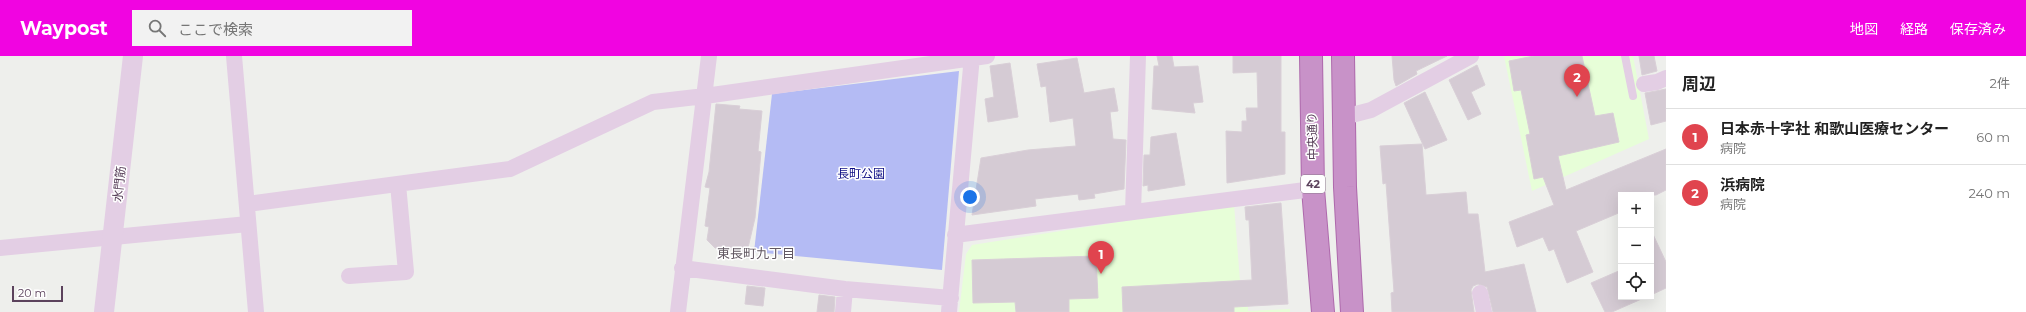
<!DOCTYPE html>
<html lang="ja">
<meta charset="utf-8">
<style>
:root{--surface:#fff;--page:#f2f2f2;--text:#222;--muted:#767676;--line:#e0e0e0;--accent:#f104e1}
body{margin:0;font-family:Montserrat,"Noto Sans JP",sans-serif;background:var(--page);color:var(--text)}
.controls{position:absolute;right:12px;bottom:12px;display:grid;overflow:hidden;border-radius:0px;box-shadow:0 4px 16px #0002}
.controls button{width:36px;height:36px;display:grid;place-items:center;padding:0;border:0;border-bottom:1px solid var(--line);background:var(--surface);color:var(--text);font:20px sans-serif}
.scale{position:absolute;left:12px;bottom:10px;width:51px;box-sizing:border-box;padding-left:4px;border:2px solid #5b425c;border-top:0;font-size:11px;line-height:14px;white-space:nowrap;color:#5b425c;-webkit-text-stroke:3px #fff;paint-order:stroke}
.you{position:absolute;left:970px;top:141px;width:14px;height:14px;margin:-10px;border:3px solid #fff;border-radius:50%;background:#1a73e8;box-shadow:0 0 0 6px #1a73e833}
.badge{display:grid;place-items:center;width:26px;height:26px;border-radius:50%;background:var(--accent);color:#fff;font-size:13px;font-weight:700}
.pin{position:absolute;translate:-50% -33px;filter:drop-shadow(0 1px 2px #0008)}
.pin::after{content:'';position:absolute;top:21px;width:14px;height:12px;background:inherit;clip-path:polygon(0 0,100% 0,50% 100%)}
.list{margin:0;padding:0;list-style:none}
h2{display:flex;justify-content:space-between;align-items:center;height:52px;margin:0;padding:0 16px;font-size:17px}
h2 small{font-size:13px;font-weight:400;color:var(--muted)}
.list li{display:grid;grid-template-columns:26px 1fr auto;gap:12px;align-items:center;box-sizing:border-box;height:56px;padding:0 16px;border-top:1px solid var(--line)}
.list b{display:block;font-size:15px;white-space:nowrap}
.list p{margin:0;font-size:13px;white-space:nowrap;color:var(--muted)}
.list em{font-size:13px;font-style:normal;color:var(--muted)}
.icon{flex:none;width:22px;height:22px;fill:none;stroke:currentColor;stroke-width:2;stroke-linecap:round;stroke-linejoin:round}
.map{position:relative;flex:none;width:1666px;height:256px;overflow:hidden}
header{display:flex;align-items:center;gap:24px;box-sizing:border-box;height:56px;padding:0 20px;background:var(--accent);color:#fff}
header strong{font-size:19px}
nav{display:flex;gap:22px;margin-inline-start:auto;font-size:14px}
.search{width:280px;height:36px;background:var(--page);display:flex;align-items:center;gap:10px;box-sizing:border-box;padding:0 14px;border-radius:0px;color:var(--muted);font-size:15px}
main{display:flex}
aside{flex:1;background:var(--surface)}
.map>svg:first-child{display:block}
.medical{fill:#e7fed8}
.green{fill:#b4bbf4}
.building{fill:#d5cbd4;stroke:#d9cfd7}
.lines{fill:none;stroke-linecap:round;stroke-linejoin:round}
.trunk-casing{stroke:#ae69ac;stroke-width:24}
.service{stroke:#e3cee4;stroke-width:8}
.minor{stroke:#e3cee4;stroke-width:16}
.tertiary{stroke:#e3cee4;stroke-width:20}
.trunk{stroke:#c892c8;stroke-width:22}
.labels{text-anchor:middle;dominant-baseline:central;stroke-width:3;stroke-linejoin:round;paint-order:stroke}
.shield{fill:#fff;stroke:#8c7b8d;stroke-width:1}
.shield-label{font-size:11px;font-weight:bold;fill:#5b425c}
.street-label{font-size:12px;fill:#5b425c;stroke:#fff}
.park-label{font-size:12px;fill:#0c0c84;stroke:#fff}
.neighbourhood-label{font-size:13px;fill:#625862;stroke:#fff}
</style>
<header>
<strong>Waypost</strong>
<div class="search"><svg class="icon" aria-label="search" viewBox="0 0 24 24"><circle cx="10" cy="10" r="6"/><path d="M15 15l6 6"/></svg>ここで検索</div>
<nav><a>地図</a><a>経路</a><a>保存済み</a></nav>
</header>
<main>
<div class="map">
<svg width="1666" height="256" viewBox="0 0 1666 256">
<rect width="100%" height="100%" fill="#eeefec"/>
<path class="medical" d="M1504,0H1633L1649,83L1532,135Z
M1234,148L1241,238L1248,237V255L1290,253V256H959L966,198L972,189Z"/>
<path class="green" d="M959,15L942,214L754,196L772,38Z"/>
<path class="building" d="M1157,0H1172L1174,11L1198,10L1203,46L1193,47L1195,57L1152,53L1154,10H1159Z
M1233,0H1281V76H1285V118L1227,127L1226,75L1242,76V65H1247L1246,52H1258L1257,16L1233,17Z
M1392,0H1447L1416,15L1417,18L1396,30L1394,24Z
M1534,0H1582L1595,60L1613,57L1619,86L1558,100L1566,134L1666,93V134L1656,139H1621V156L1576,175L1593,216L1567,227L1554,193L1549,195L1543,181L1517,191L1509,166L1554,149L1543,121L1534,123L1526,79L1530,78L1521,34L1514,35L1509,5Z
M1639,0H1654L1657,15L1642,19Z
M1077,2L1084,37L1114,32L1118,55L1110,56L1113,83L1126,84L1124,133L1094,138L1095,142L1079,144L1078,138L1035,143L1036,150L972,159L981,102L1028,94L1076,90L1073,62L1050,66L1046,30L1041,31L1037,8Z
M1010,7L1018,61L988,66L985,43L994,41L990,10Z
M1477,9L1485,29L1471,36L1481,58L1468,64L1449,24Z
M1666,33V65L1651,69L1645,37Z
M1425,36L1447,84L1425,93L1404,47Z
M716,48L740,50L739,53L762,55L758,95L761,96L755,162L747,196L715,192L707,184L709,171L705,170L710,132L705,131L709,116Z
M1176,77L1185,129L1148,135V129L1143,130L1144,99H1150L1151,81Z
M1422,88L1426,139L1466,136L1468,158H1478L1485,216L1524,208L1536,256H1493L1487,231L1478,228L1473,230L1471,234L1474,256H1392L1391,237L1394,236L1386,127L1383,128L1380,90Z
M1281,147L1288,248L1234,251V256H1123L1122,231L1252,224L1249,164H1246L1245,151Z
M1651,174L1666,206V232L1651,239Z
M1096,200L1098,242L1069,243V256H1016L1015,246L973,247L972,204Z
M1621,214V241H1646L1612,256H1605L1591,227Z
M747,230L765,232L763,250L745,248Z
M819,239L835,241L834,256H817Z"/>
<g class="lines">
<defs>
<path id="trunk" d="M1311,0L1313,133L1323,256
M1343,0L1345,131L1352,256"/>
</defs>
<use href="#trunk" class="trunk-casing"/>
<path class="service" d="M1625,0L1633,40"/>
<path class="minor" d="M234,0L256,256
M1644,28L1657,26L1666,22
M1344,61L1371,54L1471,0
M247,148L510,113L653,46L705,40L987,0
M1133,156L1138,0
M955,179L1313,133
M0,192L248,168
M682,212L845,233L951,242
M349,220L406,216L398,128
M1480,237L1484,256
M678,256L709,0
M843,256L845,233
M949,256L972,0"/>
<path class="tertiary" d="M104,256L133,0"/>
<use href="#trunk" class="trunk"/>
</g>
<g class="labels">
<rect class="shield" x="1301" y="119" width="24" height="18" rx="3"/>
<g class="shield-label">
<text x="1313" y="128">42</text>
</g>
<g class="street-label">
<text transform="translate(1312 80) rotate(-91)">中央通り</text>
<text transform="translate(119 128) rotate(-84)">水門筋</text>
</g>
<g class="park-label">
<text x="861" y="117">長町公園</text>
</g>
<g class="neighbourhood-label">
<text x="756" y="197">東長町九丁目</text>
</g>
</g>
</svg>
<div class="controls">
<button>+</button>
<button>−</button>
<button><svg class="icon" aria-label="locate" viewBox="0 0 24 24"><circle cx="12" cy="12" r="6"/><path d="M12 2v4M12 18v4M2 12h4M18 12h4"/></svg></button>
</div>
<div class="scale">20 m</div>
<div class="you"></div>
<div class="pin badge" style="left:1101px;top:218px;background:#e0444e">1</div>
<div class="pin badge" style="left:1577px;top:41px;background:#e0444e">2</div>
</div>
<aside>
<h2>周辺<small>2件</small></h2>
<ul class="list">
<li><span class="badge" style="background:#e0444e">1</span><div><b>日本赤十字社 和歌山医療センター</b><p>病院</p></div><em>60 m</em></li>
<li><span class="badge" style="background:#e0444e">2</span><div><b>浜病院</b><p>病院</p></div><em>240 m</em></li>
</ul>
</aside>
</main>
